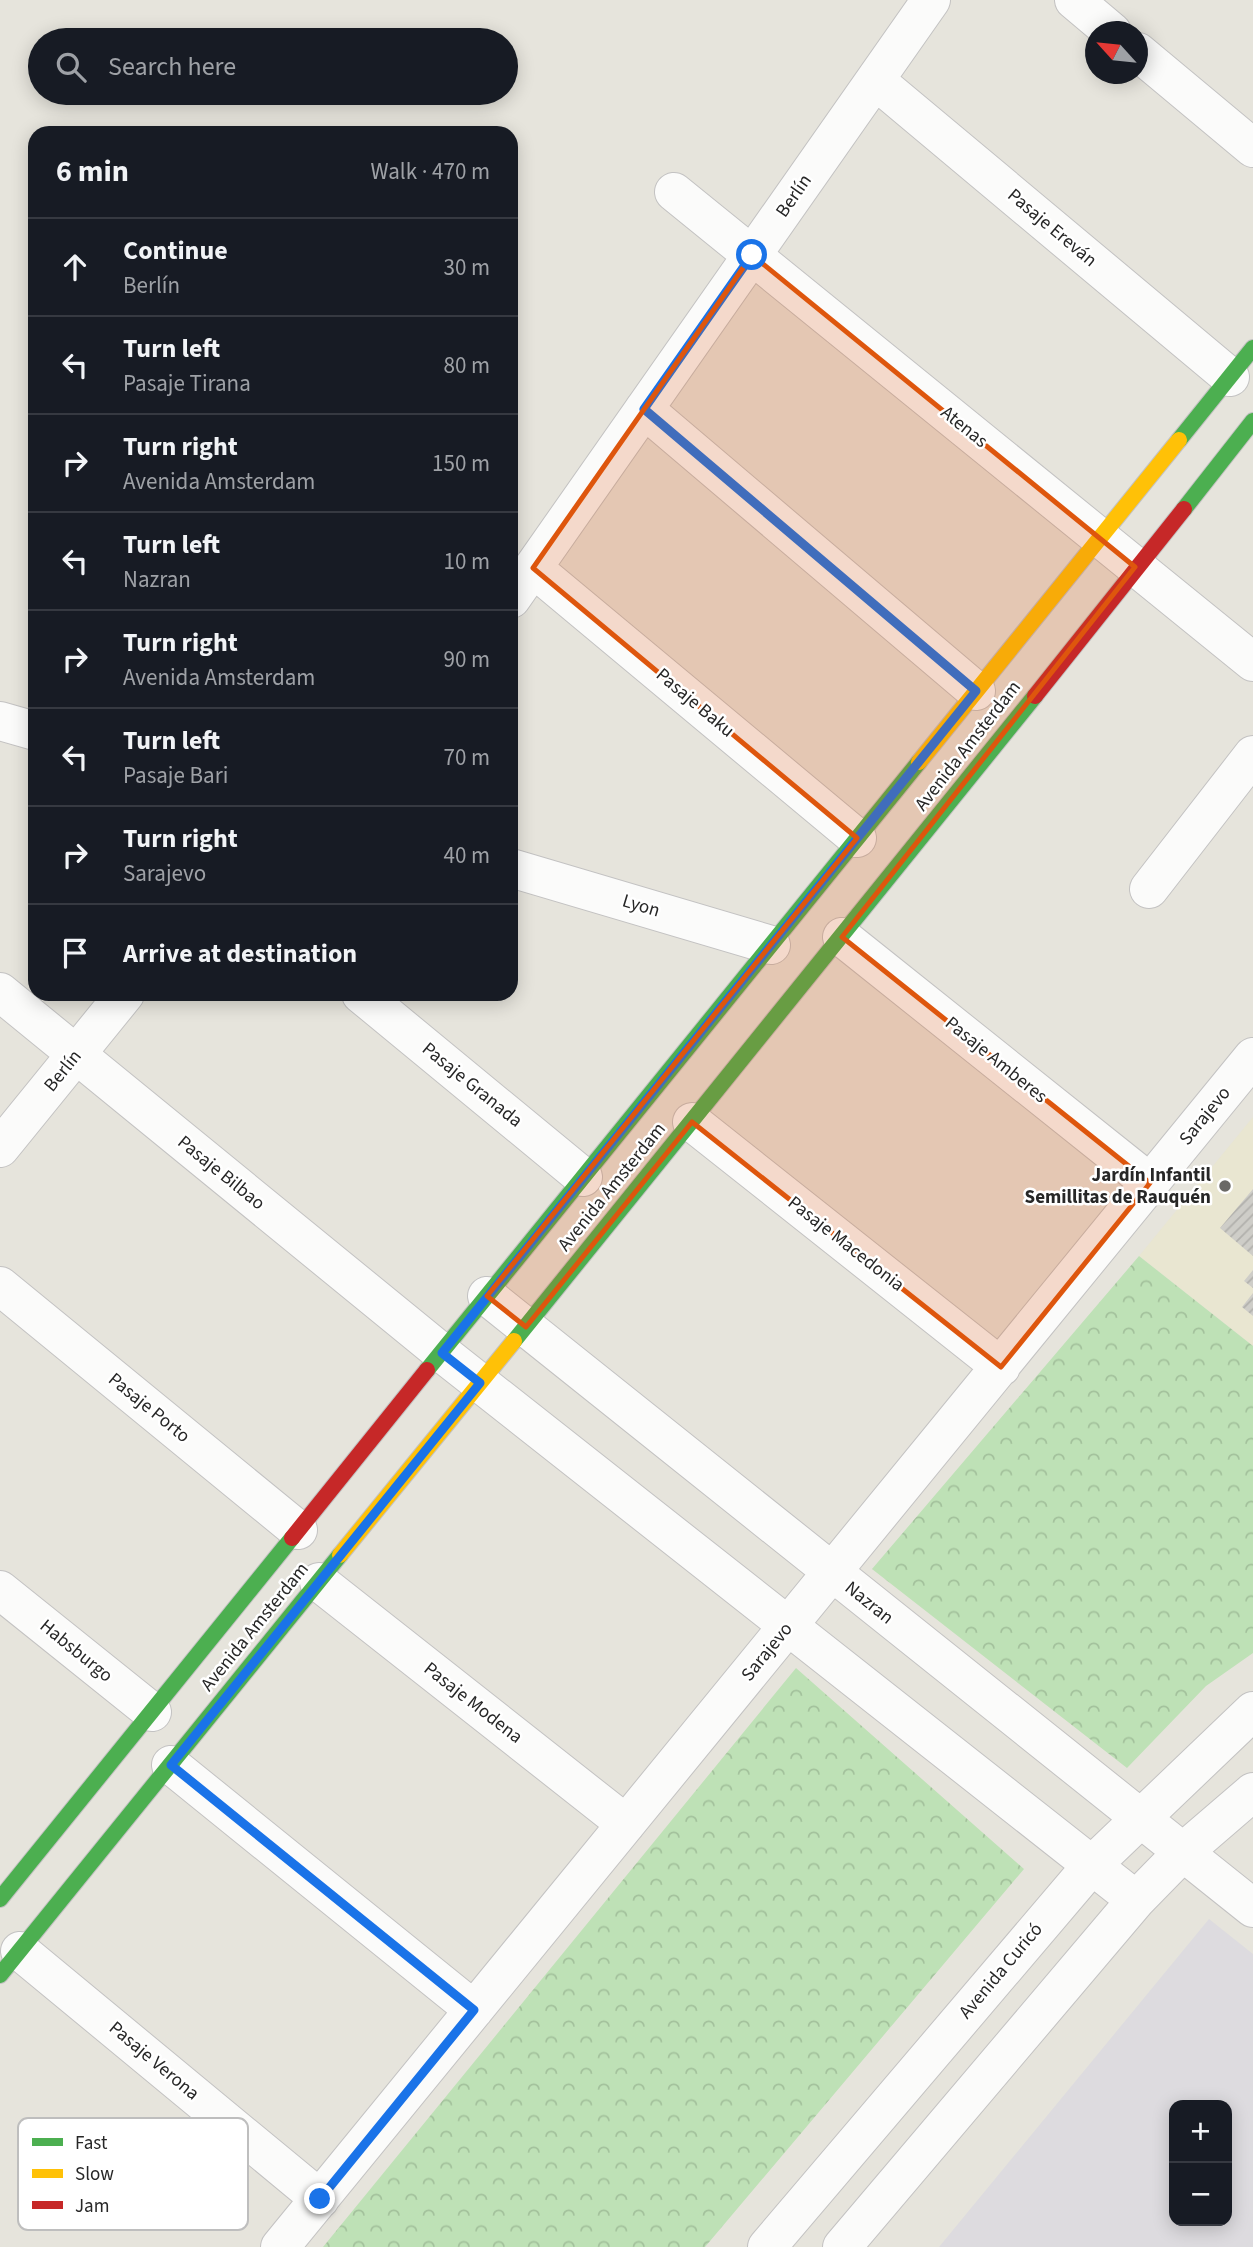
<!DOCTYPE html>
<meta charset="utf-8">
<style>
:root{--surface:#171b24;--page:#242831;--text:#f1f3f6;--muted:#9ea1a6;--line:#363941}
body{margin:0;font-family:"Source Sans 3",sans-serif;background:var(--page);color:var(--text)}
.controls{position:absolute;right:21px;bottom:21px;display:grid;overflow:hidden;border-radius:14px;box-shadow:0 4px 18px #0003}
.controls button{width:63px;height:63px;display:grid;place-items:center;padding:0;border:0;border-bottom:2px solid var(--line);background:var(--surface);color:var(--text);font:35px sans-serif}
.compass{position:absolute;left:1085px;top:21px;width:63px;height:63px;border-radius:50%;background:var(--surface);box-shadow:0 4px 18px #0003;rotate:297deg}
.stop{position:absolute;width:21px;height:21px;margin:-16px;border:5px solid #1a73e8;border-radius:50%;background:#fff}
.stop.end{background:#1a73e8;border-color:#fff;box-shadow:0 2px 7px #0008}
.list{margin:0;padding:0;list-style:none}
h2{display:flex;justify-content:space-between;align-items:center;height:91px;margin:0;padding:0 28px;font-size:30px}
h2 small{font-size:23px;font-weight:400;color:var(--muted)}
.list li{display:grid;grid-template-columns:46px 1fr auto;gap:21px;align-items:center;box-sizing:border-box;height:98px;padding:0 28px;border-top:2px solid var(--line)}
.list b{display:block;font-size:26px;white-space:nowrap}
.list p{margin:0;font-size:23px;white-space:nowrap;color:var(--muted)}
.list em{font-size:23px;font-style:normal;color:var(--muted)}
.icon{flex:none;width:38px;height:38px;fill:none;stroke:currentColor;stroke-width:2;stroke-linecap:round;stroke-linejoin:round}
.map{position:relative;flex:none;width:1253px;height:2247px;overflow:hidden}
.search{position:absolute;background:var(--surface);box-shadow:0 4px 18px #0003;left:28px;top:28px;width:490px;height:77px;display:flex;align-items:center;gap:18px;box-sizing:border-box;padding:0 24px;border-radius:38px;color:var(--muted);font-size:26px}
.panel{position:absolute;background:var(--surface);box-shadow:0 4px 18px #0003;left:28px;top:126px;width:490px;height:875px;border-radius:21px}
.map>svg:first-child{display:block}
.education{fill:#e9e6d1}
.airport{fill:#dddbdf;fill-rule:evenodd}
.park{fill:url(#park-crowns)}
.building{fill:url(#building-hatch)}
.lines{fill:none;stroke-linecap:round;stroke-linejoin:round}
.street-casing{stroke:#c3c2c2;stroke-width:40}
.fast-casing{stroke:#c3c2c2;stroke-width:18}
.slow-casing{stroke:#c3c2c2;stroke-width:18}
.jam-casing{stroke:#c3c2c2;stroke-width:18}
.street{stroke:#fbfbfa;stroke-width:38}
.fast{stroke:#4caf50;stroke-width:16}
.slow{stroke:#ffc107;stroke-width:16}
.jam{stroke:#c62828;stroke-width:16}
.route{stroke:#1a73e8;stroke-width:9}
.marked{fill:#de560d;fill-opacity:0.2;stroke:#de560d;stroke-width:5;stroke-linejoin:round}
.poi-dot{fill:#6a6966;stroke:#fff;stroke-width:2.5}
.labels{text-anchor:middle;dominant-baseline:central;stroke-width:5;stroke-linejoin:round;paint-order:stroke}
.street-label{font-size:19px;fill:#272727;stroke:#fff}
.poi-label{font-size:19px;font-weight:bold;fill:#272727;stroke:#fff;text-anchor:end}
.key{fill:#fff;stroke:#bebebe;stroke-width:2}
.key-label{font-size:19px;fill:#272727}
</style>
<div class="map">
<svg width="1253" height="2247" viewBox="0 0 1253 2247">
<defs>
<pattern id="park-crowns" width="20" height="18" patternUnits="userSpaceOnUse" patternTransform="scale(1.75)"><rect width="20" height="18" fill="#bee1b6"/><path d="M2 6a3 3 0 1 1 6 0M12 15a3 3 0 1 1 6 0" fill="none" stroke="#a3c19c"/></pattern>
<pattern id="building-hatch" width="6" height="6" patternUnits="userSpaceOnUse" patternTransform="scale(1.75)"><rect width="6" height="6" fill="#cecdc8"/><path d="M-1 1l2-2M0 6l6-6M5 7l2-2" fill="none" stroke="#b1b0ac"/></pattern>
</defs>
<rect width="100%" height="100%" fill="#e6e4dc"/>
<path class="education" d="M1253,1117V1346L1139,1256Z"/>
<path class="airport" d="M1209,1919L1253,1954V2247H939ZM1174,2105H1227V2221H1174Z"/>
<path class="park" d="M1139,1256L1253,1346V1653L1206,1686L1127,1768L872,1569Z
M796,1668L1024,1869L705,2247H323Z"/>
<path class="building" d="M1253,1189V1256L1220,1228Z
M1253,1270V1288L1244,1281Z
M1253,1293V1316L1242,1307Z"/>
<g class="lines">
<defs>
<path id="street" d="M1074,0L1112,32
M1138,52L1253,148
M875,80L1230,377
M674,192L1253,662
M644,409L976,691
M533,568L857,838
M511,599L931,0
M0,721L35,731
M511,868L771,945
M1149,889L1253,755
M842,937L1150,1183
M0,992L442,1353L1136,1900
M361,994L583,1177
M692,1122L1001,1367
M0,1148L125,994
M0,1286L298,1530
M487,1296L1253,1908
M319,1582L626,1824
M0,1590L152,1712
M171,1765L474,2010
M20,1951L320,2199
M280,2247L1253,1057
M767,2247L1092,1865L1253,1711
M842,2247L1136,1900L1182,1853L1253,1792"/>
<path id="fast" d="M1179,440L1253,348
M1184,509L1253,421
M514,1341L1035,696
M427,1370L919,762
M0,1899L292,1538
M0,1975L340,1555"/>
<path id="slow" d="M919,762L1179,440
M340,1555L514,1341"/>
<path id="jam" d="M1035,696L1184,509
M292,1538L427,1370"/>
</defs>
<use href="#street" class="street-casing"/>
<use href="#fast" class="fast-casing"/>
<use href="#slow" class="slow-casing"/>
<use href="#jam" class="jam-casing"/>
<use href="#street" class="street"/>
<use href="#fast" class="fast"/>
<use href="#slow" class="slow"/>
<use href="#jam" class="jam"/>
</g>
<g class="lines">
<path class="route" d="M320,2199L474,2010L171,1765L480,1383L442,1353L976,691L644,409L752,255"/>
</g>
<path class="marked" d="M752,255L1135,567L842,937L1150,1183L1001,1367L692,1122L526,1327L487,1296L857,838L533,568Z"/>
<circle class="poi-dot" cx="1225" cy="1186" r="7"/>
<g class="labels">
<g class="street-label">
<text transform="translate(794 196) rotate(-55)">Berlín</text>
<text transform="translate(1052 228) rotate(40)">Pasaje Ereván</text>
<text transform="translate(964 427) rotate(39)">Atenas</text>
<text transform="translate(695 703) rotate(40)">Pasaje Baku</text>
<text transform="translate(968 746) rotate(-52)">Avenida Amsterdam</text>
<text transform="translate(641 906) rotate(17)">Lyon</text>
<text transform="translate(996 1060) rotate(39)">Pasaje Amberes</text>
<text transform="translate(63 1071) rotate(-51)">Berlín</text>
<text transform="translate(472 1085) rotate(39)">Pasaje Granada</text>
<text transform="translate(1205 1116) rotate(-51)">Sarajevo</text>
<text transform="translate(221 1173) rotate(39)">Pasaje Bilbao</text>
<text transform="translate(612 1187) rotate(-51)">Avenida Amsterdam</text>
<text transform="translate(846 1244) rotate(38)">Pasaje Macedonia</text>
<text transform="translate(149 1408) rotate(39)">Pasaje Porto</text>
<text transform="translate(869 1603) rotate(39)">Nazran</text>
<text transform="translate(255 1627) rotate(-51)">Avenida Amsterdam</text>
<text transform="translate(76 1651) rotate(39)">Habsburgo</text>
<text transform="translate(767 1652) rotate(-51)">Sarajevo</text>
<text transform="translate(473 1703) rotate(38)">Pasaje Modena</text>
<text transform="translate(1001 1971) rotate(-50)">Avenida Curicó</text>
<text transform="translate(154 2061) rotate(40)">Pasaje Verona</text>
</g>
<g class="poi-label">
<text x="1211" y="1175">Jardín Infantil<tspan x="1211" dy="22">Semillitas de Rauquén</tspan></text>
</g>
</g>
<rect x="18" y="2118" width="230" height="112" rx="10" class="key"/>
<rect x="32" y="2138" width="31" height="8" fill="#4caf50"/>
<rect x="32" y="2169" width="31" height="9" fill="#ffc107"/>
<rect x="32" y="2201" width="31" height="8" fill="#c62828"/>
<g class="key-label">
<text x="75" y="2149">Fast</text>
<text x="75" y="2180">Slow</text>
<text x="75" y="2212">Jam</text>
</g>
</svg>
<div class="controls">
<button>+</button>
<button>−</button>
</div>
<svg class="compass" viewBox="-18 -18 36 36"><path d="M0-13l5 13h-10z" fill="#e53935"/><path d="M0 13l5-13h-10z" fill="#9ea1a6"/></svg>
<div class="stop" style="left:752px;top:255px"></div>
<div class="stop end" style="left:320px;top:2199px"></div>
<div class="search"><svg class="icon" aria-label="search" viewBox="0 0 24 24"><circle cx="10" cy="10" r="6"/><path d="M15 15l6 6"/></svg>Search here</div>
<section class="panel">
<h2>6 min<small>Walk · 470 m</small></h2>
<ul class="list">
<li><svg class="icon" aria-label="ahead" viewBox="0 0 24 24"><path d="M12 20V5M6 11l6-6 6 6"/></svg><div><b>Continue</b><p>Berlín</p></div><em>30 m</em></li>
<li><svg class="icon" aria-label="left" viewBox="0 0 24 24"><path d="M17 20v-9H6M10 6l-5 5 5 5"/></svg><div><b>Turn left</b><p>Pasaje Tirana</p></div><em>80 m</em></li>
<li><svg class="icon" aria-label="right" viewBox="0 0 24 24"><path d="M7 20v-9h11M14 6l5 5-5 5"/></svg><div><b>Turn right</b><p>Avenida Amsterdam</p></div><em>150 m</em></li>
<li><svg class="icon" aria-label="left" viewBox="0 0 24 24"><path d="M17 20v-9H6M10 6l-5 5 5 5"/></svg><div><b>Turn left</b><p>Nazran</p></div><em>10 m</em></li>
<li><svg class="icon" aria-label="right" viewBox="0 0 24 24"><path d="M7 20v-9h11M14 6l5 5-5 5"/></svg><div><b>Turn right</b><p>Avenida Amsterdam</p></div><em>90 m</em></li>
<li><svg class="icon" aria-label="left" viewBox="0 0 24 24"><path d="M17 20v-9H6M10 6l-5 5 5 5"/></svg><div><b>Turn left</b><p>Pasaje Bari</p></div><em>70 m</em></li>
<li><svg class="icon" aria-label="right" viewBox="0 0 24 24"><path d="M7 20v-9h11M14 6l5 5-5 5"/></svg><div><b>Turn right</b><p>Sarajevo</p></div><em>40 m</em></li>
<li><svg class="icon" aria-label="arrive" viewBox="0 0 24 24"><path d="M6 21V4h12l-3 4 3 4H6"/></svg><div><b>Arrive at destination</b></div></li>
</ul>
</section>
</div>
